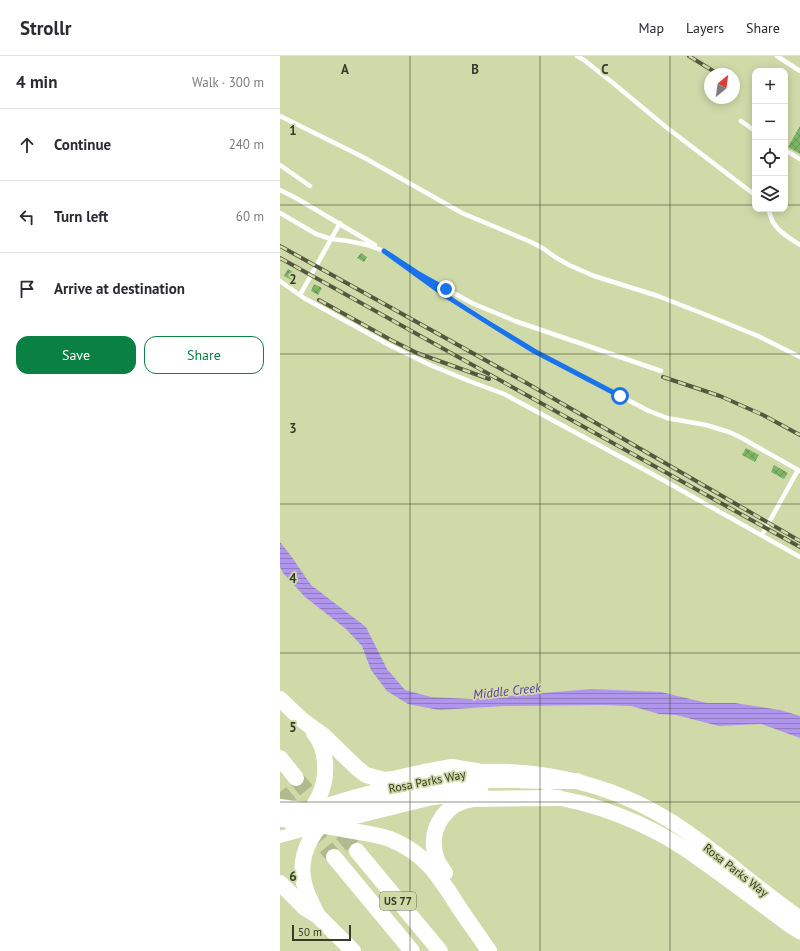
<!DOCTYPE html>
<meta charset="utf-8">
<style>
:root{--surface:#fff;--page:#f2f2f3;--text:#2b2b33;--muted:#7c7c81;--line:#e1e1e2;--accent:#0b8043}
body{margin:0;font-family:"PT Sans",sans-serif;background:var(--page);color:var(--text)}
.controls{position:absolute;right:12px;top:12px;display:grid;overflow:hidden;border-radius:8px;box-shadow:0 2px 10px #0003}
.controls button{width:36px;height:36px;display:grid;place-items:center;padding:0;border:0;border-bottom:1px solid var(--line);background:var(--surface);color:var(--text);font:20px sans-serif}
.compass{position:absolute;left:424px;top:12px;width:36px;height:36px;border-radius:50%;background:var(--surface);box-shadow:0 2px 10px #0003;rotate:29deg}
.scale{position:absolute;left:12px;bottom:10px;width:59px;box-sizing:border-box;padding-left:4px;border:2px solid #373b27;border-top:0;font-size:11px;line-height:14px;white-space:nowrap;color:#373b27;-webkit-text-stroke:3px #d0daa9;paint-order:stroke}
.stop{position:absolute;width:12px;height:12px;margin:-9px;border:3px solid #1a73e8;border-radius:50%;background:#fff}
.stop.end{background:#1a73e8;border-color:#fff;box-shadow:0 1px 4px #0008}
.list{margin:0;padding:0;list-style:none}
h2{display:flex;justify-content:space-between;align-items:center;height:52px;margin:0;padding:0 16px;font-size:17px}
h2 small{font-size:13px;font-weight:400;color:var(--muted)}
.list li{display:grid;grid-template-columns:26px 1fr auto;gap:12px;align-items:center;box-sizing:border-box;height:72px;padding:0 16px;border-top:1px solid var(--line)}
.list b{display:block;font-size:15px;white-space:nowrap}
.list em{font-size:13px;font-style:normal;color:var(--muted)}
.actions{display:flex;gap:8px;padding:12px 16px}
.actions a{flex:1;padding:9px 0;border:1px solid var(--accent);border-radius:12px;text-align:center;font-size:14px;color:var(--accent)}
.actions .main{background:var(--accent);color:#fff}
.icon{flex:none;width:22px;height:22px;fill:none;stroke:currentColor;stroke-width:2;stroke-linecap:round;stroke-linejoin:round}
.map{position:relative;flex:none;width:520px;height:895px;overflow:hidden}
header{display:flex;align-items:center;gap:24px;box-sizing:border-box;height:56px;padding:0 20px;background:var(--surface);border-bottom:1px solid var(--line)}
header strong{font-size:19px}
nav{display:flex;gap:22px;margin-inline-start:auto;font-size:14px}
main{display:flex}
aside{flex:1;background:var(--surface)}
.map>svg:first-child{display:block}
.water{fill:url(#water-rules)}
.building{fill:url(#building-cross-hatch)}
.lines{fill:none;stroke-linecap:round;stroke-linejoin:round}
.motorway-tunnel{stroke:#b1ba8f;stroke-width:16;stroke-dasharray:16 8;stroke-linecap:butt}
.service{stroke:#fff;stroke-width:4.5}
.secondary{stroke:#fff;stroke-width:12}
.trunk{stroke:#fff;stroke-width:15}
.motorway{stroke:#fff;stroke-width:16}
.rail-casing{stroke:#53583f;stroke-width:4}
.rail{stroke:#d0daa9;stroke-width:2.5;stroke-dasharray:8;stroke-linecap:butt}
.route{stroke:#1a73e8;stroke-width:5}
.grid{fill:none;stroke:#373b27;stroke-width:1;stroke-opacity:0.55}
.labels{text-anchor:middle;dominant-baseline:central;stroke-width:3.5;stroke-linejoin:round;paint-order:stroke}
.shield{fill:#d0daa9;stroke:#656b4e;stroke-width:1}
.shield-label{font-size:11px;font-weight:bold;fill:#373b27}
.street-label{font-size:12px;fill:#373b27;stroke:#d0daa9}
.water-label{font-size:13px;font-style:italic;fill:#603a9d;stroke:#d0daa9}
.grid-label{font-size:13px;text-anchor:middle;font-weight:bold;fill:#373b27;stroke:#d0daa9;stroke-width:3.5;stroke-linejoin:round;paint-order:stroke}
</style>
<header>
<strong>Strollr</strong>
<nav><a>Map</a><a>Layers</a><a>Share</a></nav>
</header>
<main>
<aside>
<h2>4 min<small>Walk · 300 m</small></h2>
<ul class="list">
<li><svg class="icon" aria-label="ahead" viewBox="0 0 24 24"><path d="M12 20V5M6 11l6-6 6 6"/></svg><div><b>Continue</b></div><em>240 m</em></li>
<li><svg class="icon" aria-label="left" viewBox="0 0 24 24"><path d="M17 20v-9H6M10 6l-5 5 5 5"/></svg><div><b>Turn left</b></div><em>60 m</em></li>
<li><svg class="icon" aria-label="arrive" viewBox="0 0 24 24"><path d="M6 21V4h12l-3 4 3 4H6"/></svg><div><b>Arrive at destination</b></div></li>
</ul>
<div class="actions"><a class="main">Save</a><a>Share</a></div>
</aside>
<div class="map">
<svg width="520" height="895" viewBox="0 0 520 895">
<defs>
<pattern id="water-rules" width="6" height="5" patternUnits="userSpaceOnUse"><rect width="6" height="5" fill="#af95eb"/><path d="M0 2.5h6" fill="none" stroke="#8f7bbe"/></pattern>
<pattern id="building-cross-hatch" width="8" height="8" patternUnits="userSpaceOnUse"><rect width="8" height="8" fill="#7db666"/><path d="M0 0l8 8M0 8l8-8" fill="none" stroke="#679554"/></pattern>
</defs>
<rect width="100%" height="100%" fill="#d0daa9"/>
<path class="water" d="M0,486L11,500L31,529L86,571L107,613L125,634L151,641L191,643L311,633L381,636L427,647H455L500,654L520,660V682L481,668L439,670L396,659L379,658L351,650L322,649L224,650L159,654L128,648L107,635L91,614L82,590L66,573L25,541L3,517L0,511Z"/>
<path class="building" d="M520,70V98L508,91Z
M81,197L87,201L84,206L77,202Z
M8,213L16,218L12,224L4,220Z
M34,228L42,232L38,239L31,235Z
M466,392L479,399L475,406L462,399Z
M494,409L508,417L504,423L491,416Z"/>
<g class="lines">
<path class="motorway-tunnel" d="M16,722L77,795
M0,736L54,801"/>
<path class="service" d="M297,0L304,4L333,27L386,71L475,139
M497,0L520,15
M0,60L83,101L182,157L251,186L264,193L275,201L289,209L314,220L378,240L434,262L478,280L520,301
M461,65L475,75
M505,94L520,103
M0,109L30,130
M0,134L16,142L95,189
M489,153C491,172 505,179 520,189
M0,157L36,178L51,183L68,185L87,189L104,195L166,240L254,295L369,355L387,362L426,369L449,376L460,381L520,415
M142,219L166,233L194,248L235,265L381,315
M0,225L24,242L109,289L150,309L189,325L224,338L374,419L520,501
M20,239L60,167
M482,479L518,414"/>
<path class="secondary" d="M0,781L40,770"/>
<path class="trunk" d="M189,716C265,711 341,730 404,774C444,801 480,835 520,862
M266,740C313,746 366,767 405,793C440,817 474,843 509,869L520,876
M29,755L75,741L128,727
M41,769L150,742L176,738L201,736"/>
<path class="motorway" d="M0,643L22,664L44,680L77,712L86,719L93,721L105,724L113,723L144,716L172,711L202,716
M0,702L16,722
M0,751L28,755
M0,763C19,763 38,769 57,772C75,776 93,777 110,783C145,797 159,820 178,850C188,865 199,880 209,895
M12,768C36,755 47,732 45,706C44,695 41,685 34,677
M77,795L160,895
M54,801L132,895
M165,817C161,811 156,805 155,797C149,771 167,746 193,743L278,742
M0,827L25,852L38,860L73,895
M38,860C32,849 27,839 24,827C17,797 35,767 61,754C75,748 90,745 105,742C131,735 158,727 185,725C202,724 219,724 236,724C256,725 277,725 297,725"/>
<defs>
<path id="rail" d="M409,0L438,18
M454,28L456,29
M0,190L250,329L520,485
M0,202L520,491
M39,244L111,284L137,297L209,323
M383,321L440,340L483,359L520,379"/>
</defs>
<use href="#rail" class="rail-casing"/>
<use href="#rail" class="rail"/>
</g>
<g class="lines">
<path class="route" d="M166,233L139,218L104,195L166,240L207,266L254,295L340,340"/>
</g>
<path class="grid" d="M130,0V895M260,0V895M390,0V895M0,149H475M505,149H520M0,298H520M0,448H520M0,597H520M0,746H520"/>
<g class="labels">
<rect class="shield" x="100" y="836" width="36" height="18" rx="3"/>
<g class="shield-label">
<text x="118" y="845">US 77</text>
</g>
<g class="street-label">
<text transform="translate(147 725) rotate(-11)">Rosa Parks Way</text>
<text transform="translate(456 814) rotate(38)">Rosa Parks Way</text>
</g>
<g class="water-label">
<text transform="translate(227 635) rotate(-6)">Middle Creek</text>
</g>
</g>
<g class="grid-label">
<text x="65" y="18">A</text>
<text x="195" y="18">B</text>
<text x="325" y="18">C</text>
<text x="13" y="79">1</text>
<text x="13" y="228">2</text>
<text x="13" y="377">3</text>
<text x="13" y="527">4</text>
<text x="13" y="676">5</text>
<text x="13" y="825">6</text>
</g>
</svg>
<div class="controls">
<button>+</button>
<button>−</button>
<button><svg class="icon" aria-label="locate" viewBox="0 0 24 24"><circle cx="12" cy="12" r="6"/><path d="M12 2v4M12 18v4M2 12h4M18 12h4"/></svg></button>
<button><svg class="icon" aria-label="layers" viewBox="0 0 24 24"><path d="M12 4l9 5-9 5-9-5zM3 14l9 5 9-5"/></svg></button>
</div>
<svg class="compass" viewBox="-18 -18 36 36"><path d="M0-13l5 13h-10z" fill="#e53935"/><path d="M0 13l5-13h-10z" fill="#7c7c81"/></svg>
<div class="scale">50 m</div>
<div class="stop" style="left:340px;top:340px"></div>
<div class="stop end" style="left:166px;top:233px"></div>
</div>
</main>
